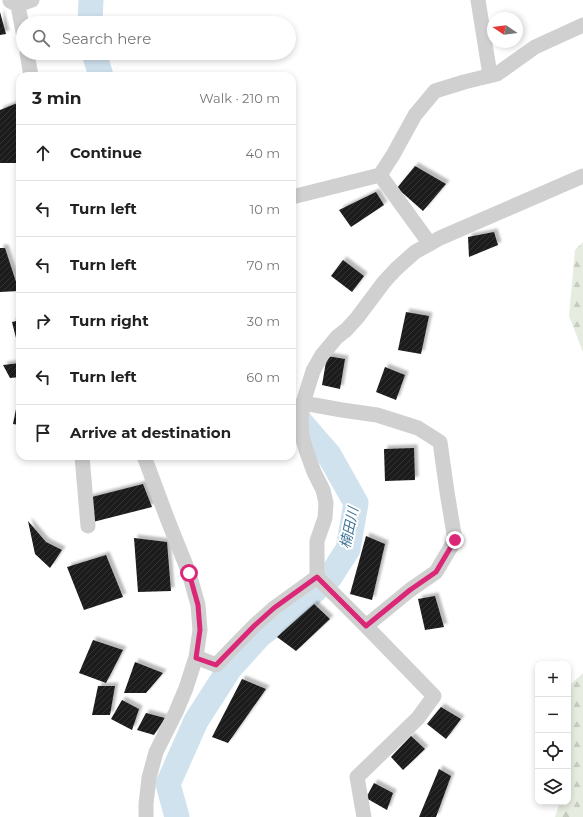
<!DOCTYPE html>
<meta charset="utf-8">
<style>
:root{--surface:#fff;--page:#f6f6f6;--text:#222;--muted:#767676;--line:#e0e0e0}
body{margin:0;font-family:Montserrat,"Noto Sans JP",sans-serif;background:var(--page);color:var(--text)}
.controls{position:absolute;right:12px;bottom:12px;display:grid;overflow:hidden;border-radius:8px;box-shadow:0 2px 6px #0003}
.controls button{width:36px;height:36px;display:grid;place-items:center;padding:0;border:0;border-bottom:1px solid var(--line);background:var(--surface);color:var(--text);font:20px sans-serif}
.compass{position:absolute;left:487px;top:12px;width:36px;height:36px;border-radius:50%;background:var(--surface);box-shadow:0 2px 6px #0003;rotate:283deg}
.stop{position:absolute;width:12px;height:12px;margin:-9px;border:3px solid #db2777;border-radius:50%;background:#fff}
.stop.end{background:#db2777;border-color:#fff;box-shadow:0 1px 4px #0008}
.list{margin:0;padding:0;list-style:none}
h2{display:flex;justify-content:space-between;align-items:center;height:52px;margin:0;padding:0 16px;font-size:17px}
h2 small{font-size:13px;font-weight:400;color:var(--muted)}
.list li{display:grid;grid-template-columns:26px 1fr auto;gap:12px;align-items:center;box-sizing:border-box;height:56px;padding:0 16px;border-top:1px solid var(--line)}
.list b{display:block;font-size:15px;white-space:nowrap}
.list em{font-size:13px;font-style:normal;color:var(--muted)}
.icon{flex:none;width:22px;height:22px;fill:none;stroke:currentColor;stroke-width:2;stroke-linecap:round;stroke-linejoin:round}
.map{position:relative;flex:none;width:583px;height:817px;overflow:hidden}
.search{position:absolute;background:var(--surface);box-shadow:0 2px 6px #0003;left:16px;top:16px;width:280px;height:44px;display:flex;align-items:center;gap:10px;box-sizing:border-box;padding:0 14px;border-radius:22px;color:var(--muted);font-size:15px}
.panel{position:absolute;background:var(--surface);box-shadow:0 2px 6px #0003;left:16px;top:72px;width:280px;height:388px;border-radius:12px}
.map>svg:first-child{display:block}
.forest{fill:url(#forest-firs)}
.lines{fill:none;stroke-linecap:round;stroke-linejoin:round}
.river{stroke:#cfe2ee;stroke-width:25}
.building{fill:url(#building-hatch);filter:url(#shadow)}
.minor{stroke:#d0d0d0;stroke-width:15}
.route{stroke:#db2777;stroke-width:5}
.labels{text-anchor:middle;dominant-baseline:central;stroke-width:4;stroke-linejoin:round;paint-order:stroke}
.water-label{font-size:14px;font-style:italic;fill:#3f7597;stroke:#fff}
</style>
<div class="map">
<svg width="583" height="817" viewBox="0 0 583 817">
<defs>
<pattern id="forest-firs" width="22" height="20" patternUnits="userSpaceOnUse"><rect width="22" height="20" fill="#e6ecdf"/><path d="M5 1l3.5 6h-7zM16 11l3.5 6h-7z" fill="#c6cbc0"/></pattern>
<pattern id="building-hatch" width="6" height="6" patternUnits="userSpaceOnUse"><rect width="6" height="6" fill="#1a1a1a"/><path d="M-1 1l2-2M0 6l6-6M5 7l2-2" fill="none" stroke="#333"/></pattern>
<filter id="shadow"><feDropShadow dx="3.5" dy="-3.5" stdDeviation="1" flood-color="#0004"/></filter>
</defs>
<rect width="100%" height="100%" fill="#fff"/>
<path class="forest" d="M583,242V352L569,316L575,250Z
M583,673V817H555L560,802H568V687Z"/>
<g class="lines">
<path class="river" d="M90,23L91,0
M94,53L101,76
M177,817L168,784L196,721L230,668L259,636L291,611L330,577L348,549L356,503L329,455L297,418L292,410"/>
</g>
<path class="building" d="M0,12L6,34L0,35Z
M20,102V163H0V110Z
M415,166L446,184L423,211L397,188Z
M376,192L384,205L351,227L339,210Z
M494,232L498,245L469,257L468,237Z
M0,248H5L19,291L0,292Z
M343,260L364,276L352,292L331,276Z
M406,312L429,316L421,354L398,350Z
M20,320V346H18L12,322Z
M327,356L345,359L340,389L322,385Z
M20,363V377L10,378L3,365Z
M385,367L405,375L396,400L376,392Z
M19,394H20V425L13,424Z
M414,448L415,480L385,481L384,449Z
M143,484L152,507L93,522L88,498Z
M28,521L46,542L62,550L50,568L35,554Z
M366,536L385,544L372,600L350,594Z
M134,538L167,542L171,591L138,592Z
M106,555L123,597L84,610L67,567Z
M435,596L444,627L425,630L418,599Z
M314,604L330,619L296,651L277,637Z
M93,640L123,650L106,683L79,673Z
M135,662L163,673L146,693H124Z
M242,679L266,689L228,743L212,737Z
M98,686H115L110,715H92Z
M122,700L139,709L132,730L111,719Z
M441,707L461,719L446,739L427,724Z
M146,713L165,718L154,735L137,730Z
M411,736L425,749L403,770L391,757Z
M439,769L451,776L436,817H419Z
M374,783L393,793L387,810L366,798Z"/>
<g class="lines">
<path class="minor" d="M17,0L23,32
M478,0L490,75
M10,1L18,5L32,0
M27,53L31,76
M380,175L430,244
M292,197L380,175L393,155L415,115L435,91L464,82L497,74L535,47L583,25
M303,403L342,410L377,415L418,428L440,442L447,492L455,540L436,572L410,590L366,626
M82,456L88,526
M144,456L167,518L189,573L198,605L200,630L196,657L186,688L176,712L156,752L149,778L146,804V817
M196,657L216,665L254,626L274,608L317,577
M364,817L357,777L418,718L434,696L366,626L317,577V541L325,518L326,503L323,490L314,472L306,450L302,436L301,421L303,403L313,371L322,355L337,337L346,330L357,318L384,282L396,269L415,252L440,238L583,176"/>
</g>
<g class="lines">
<path class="route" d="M189,573L198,605L200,630L196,658L216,665L254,626L274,608L317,577L366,626L410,590L436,572L455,540"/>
</g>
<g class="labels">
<g class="water-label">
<text transform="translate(349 528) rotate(-78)">楠田川</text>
</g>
</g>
</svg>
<div class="controls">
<button>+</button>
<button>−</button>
<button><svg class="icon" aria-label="locate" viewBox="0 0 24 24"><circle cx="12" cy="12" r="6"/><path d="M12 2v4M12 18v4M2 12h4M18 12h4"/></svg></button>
<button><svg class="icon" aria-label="layers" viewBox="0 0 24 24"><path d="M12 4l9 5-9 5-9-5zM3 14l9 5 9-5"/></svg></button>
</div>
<svg class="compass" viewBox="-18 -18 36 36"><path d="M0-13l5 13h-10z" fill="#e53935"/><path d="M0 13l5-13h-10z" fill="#767676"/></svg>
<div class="stop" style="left:189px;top:573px"></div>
<div class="stop end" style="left:455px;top:540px"></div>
<div class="search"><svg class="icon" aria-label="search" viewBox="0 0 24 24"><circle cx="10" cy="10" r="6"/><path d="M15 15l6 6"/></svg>Search here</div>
<section class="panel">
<h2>3 min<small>Walk · 210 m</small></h2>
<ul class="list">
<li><svg class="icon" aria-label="ahead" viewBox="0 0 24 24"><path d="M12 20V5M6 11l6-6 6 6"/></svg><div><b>Continue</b></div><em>40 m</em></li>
<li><svg class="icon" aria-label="left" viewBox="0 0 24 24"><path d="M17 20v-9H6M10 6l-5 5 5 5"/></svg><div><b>Turn left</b></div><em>10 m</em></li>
<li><svg class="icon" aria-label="left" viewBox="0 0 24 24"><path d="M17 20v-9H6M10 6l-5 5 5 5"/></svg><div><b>Turn left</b></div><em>70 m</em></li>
<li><svg class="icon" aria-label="right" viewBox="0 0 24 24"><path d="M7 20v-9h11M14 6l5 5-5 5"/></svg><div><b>Turn right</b></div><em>30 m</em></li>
<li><svg class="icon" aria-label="left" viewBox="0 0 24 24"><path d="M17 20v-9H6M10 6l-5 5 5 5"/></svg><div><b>Turn left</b></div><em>60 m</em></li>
<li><svg class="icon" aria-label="arrive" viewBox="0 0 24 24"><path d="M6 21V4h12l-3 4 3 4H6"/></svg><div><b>Arrive at destination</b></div></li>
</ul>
</section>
</div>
